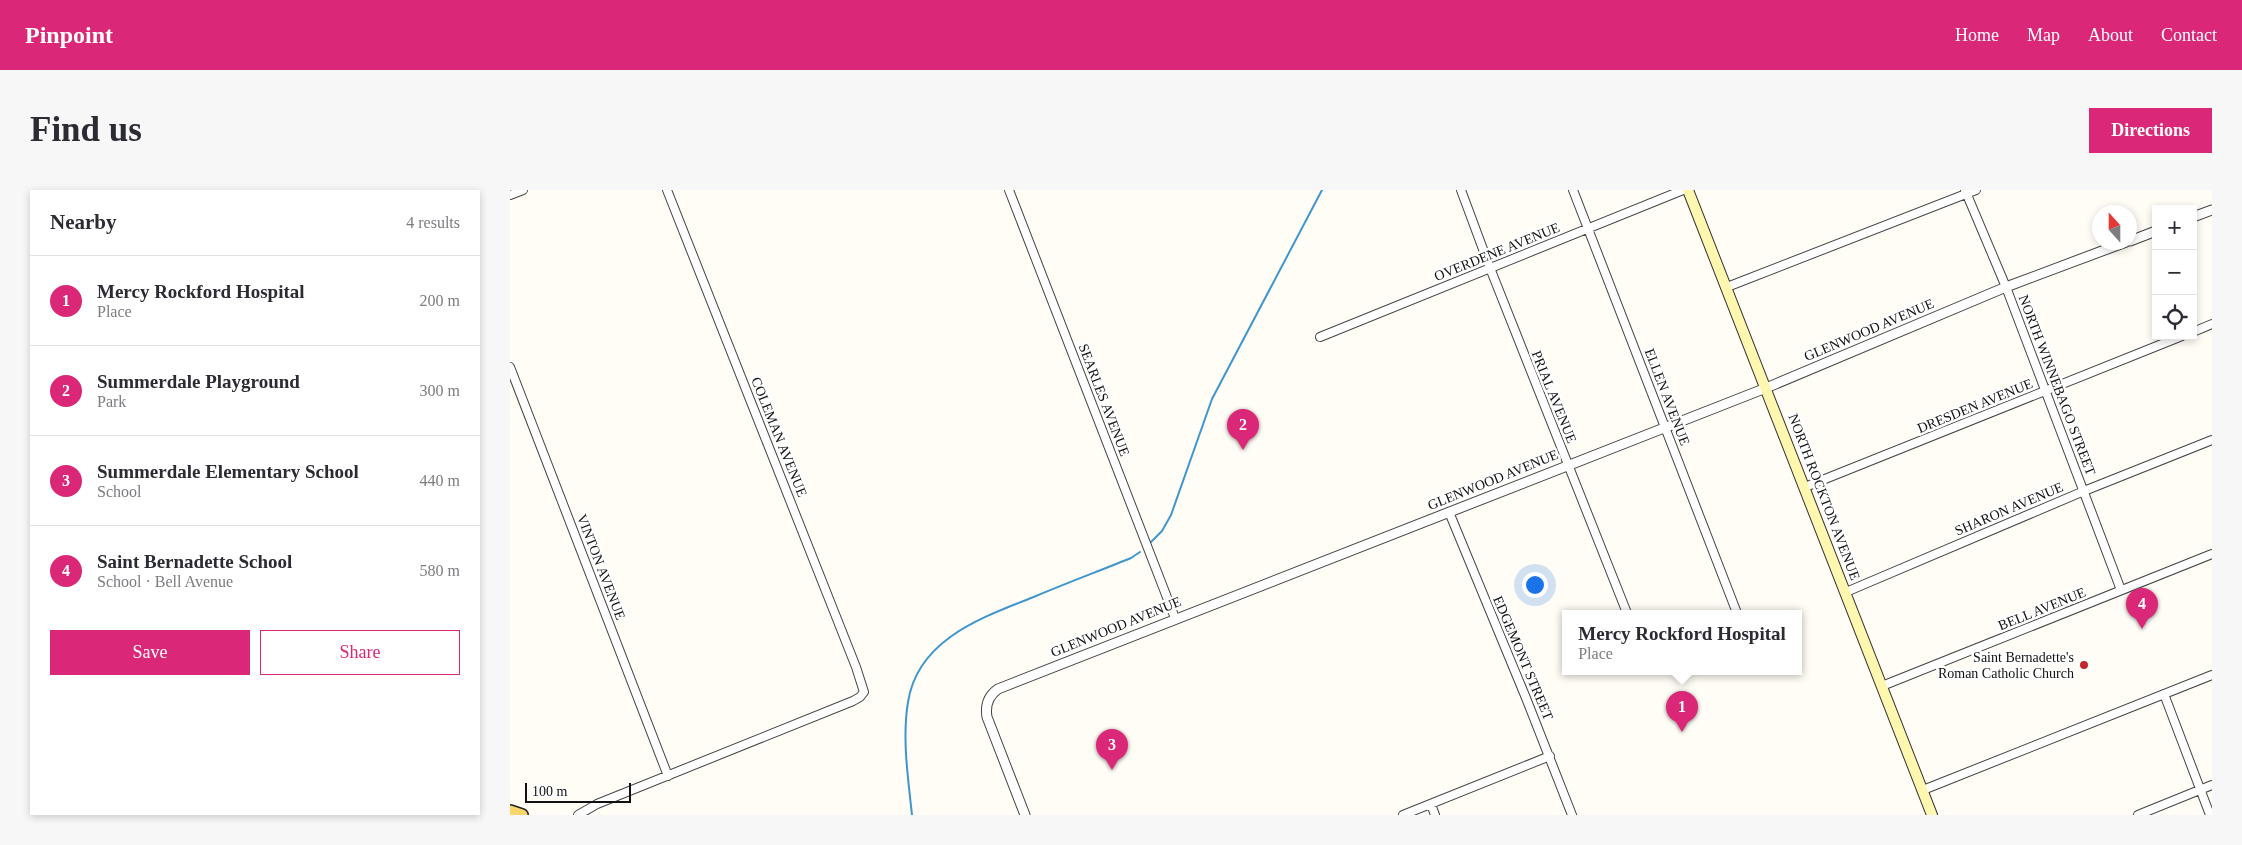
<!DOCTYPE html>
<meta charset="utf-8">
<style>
:root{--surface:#fff;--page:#f7f7f7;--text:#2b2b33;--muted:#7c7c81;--line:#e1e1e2;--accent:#db2777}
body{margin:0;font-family:Georgia,serif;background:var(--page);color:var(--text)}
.controls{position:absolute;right:15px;top:15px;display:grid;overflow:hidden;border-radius:0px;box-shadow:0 2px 8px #0003}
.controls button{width:45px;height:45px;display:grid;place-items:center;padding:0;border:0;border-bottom:1px solid var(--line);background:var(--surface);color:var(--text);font:25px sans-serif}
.compass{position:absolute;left:1582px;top:15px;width:45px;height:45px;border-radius:50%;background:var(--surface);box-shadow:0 2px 8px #0003;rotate:339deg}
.scale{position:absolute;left:15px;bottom:12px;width:106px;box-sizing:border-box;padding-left:5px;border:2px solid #111;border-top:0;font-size:14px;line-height:18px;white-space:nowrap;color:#111;-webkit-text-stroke:4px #fff;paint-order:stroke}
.you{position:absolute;left:1024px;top:394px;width:18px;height:18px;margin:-12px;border:4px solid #fff;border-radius:50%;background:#1a73e8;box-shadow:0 0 0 8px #1a73e833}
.badge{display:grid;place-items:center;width:32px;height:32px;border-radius:50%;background:var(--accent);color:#fff;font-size:16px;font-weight:700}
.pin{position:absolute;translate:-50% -41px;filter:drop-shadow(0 1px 2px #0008)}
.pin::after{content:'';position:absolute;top:26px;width:18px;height:15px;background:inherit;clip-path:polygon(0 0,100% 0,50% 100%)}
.popup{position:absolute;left:1052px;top:420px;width:240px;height:65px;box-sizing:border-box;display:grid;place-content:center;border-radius:0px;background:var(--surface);filter:drop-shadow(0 1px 4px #0005);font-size:16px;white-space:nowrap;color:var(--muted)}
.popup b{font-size:19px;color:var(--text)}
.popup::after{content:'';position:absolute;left:50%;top:100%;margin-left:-10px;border:10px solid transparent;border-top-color:var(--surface)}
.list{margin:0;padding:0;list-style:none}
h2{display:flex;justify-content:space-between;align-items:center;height:65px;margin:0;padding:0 20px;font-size:21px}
h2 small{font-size:16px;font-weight:400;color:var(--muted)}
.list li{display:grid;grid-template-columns:32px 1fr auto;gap:15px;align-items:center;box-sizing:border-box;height:90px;padding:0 20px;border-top:1px solid var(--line)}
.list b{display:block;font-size:19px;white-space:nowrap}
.list p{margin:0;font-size:16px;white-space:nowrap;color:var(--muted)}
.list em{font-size:16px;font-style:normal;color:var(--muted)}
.actions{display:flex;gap:10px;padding:15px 20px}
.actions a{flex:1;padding:11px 0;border:1px solid var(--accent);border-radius:0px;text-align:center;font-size:18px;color:var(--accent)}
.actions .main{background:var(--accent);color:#fff}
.icon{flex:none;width:28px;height:28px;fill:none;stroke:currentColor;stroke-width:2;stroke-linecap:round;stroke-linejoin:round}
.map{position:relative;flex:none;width:1702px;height:625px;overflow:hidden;border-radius:0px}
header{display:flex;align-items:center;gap:30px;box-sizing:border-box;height:70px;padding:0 25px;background:var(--accent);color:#fff}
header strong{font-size:24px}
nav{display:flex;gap:28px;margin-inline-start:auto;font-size:18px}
.intro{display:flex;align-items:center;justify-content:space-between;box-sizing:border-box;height:120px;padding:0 30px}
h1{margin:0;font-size:35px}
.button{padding:12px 22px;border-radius:0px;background:var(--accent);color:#fff;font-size:18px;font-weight:700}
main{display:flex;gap:30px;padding:0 30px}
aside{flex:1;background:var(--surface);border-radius:0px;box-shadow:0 2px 8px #0003}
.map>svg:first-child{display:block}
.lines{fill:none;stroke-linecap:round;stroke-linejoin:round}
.stream{stroke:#3f96cf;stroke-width:2}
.minor-casing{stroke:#444;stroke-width:10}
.tertiary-casing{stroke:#444;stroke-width:11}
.secondary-casing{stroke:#333;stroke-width:12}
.primary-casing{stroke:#222;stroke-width:14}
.minor{stroke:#fff;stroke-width:8}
.tertiary{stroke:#fff;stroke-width:9}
.secondary{stroke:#fff6b0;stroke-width:10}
.primary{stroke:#f9d66b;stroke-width:11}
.poi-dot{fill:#c4262e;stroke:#fff;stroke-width:2}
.labels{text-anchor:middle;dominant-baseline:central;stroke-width:5;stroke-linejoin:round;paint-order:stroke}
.street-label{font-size:14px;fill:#111;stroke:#fff}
.poi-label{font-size:14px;fill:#111;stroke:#fff;text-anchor:end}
</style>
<header>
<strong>Pinpoint</strong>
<nav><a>Home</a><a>Map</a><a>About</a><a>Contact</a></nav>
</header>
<div class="intro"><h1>Find us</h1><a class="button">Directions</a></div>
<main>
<aside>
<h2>Nearby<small>4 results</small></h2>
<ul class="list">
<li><span class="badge">1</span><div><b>Mercy Rockford Hospital</b><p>Place</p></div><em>200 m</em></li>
<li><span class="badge">2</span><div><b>Summerdale Playground</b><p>Park</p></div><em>300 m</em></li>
<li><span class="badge">3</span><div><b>Summerdale Elementary School</b><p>School</p></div><em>440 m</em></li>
<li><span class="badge">4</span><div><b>Saint Bernadette School</b><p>School · Bell Avenue</p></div><em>580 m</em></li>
</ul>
<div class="actions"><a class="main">Save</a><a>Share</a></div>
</aside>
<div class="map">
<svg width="1702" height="625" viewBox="0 0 1702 625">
<rect width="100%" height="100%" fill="#fffdf5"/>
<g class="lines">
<path class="stream" d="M641,352L652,341L661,325L702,209L812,0
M402,625C398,587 392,549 398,512C408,448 474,427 526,406C557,393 589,381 621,368L630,362"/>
<defs>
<path id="minor" d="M499,0L665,428
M951,0L980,78L1117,423
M1063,0L1227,423
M1455,0L1496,97L1611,400
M0,5L13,0
M1217,97L1466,0
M1683,142L1702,134
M810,147L1173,0
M0,177L158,586
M1295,297L1672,146
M939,322L1016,508L1062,625
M1336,402L1574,301L1702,250
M1372,496L1702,364
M1654,504L1700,625
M1413,600L1702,485
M921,614L925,625
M68,625L87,614L343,511L350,507L354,502L346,477L157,0
M893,625L1040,566
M1628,625L1702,595"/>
<path id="tertiary" d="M1683,27L1702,20
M1620,51L1646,41
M515,625L477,527C475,515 478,506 488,499L1256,198L1496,97L1616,52"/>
<path id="secondary" d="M1178,0L1422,625"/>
<path id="primary" d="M0,621L12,625"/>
</defs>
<use href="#minor" class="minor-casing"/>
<use href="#tertiary" class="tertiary-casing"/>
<use href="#secondary" class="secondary-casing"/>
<use href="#primary" class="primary-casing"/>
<use href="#minor" class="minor"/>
<use href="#tertiary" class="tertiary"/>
<use href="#secondary" class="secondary"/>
<use href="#primary" class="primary"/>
</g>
<circle class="poi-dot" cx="1574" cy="475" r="5"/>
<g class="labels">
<g class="street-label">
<text transform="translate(987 62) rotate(-22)">OVERDENE AVENUE</text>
<text transform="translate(1359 140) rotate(-23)">GLENWOOD AVENUE</text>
<text transform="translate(1547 195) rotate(69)">NORTH WINNEBAGO STREET</text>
<text transform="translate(1044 207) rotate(68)">PRIAL AVENUE</text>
<text transform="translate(1157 207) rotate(69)">ELLEN AVENUE</text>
<text transform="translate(594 210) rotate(69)">SEARLES AVENUE</text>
<text transform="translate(1465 216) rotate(-22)">DRESDEN AVENUE</text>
<text transform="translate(269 247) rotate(68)">COLEMAN AVENUE</text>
<text transform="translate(983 290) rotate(-22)">GLENWOOD AVENUE</text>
<text transform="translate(1314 307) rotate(69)">NORTH ROCKTON AVENUE</text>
<text transform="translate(1499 319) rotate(-23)">SHARON AVENUE</text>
<text transform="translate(91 377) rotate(69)">VINTON AVENUE</text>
<text transform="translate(1532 419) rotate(-22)">BELL AVENUE</text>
<text transform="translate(606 437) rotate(-22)">GLENWOOD AVENUE</text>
<text transform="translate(1013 468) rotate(67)">EDGEMONT STREET</text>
</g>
<g class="poi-label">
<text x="1564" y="467">Saint Bernadette's<tspan x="1564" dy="16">Roman Catholic Church</tspan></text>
</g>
</g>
</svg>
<div class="controls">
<button>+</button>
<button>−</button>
<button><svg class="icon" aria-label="locate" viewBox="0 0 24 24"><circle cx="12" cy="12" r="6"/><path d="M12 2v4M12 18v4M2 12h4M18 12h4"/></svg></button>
</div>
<svg class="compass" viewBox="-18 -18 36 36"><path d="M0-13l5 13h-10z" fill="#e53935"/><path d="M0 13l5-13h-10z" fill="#7c7c81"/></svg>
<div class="scale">100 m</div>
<div class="you"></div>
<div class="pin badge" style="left:1172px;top:542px">1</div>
<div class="popup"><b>Mercy Rockford Hospital</b>Place</div>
<div class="pin badge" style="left:733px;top:260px">2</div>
<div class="pin badge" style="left:602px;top:580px">3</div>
<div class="pin badge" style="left:1632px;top:439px">4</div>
</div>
</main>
